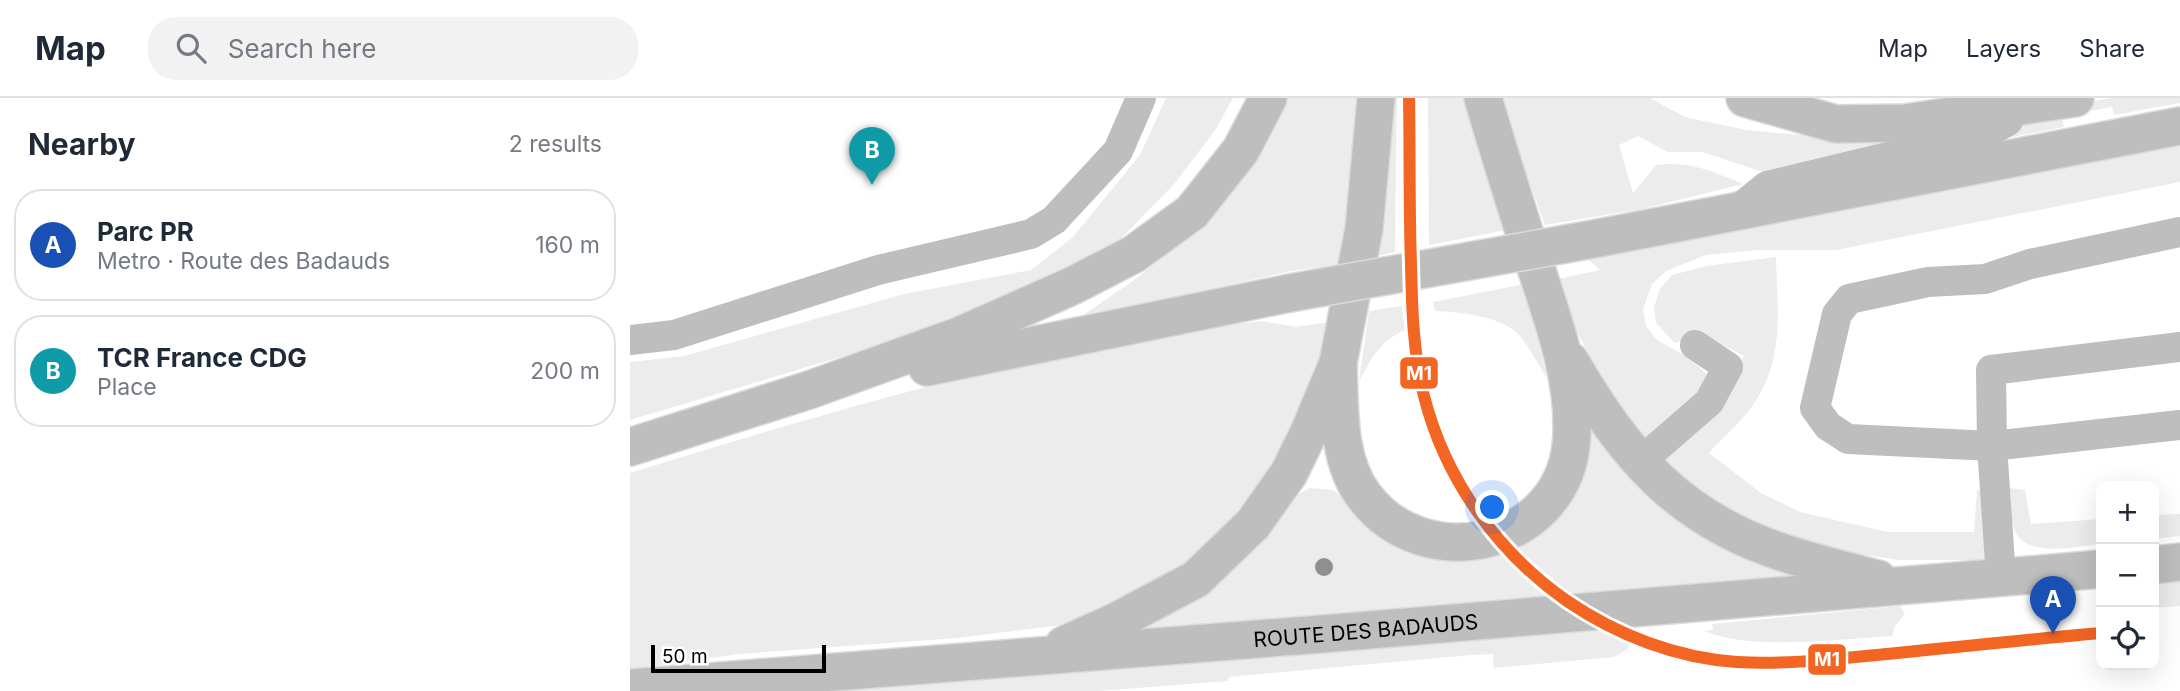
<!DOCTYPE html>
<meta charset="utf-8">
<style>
:root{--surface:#fff;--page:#f2f2f3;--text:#1f2937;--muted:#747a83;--line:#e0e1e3;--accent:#595959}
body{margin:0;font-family:Inter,sans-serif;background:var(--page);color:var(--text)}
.controls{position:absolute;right:21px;bottom:21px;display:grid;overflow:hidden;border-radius:14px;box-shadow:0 7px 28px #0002}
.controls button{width:63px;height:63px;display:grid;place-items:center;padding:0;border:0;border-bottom:2px solid var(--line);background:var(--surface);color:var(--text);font:35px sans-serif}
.scale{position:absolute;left:21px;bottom:18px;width:175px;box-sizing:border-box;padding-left:7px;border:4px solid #000;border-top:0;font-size:19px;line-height:24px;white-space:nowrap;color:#000;-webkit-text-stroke:5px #fff;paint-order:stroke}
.you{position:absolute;left:863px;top:410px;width:24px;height:24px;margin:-18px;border:5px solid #fff;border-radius:50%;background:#1a73e8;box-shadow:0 0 0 10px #1a73e833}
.badge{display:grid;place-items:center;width:46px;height:46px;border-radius:50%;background:var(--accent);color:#fff;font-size:23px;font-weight:700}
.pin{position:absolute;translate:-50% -58px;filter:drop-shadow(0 2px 4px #0008)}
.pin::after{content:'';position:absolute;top:37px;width:24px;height:21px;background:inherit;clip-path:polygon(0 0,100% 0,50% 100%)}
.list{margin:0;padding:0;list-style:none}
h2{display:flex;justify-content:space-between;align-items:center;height:91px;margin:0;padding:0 28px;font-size:30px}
h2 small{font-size:23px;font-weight:400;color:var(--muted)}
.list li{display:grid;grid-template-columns:46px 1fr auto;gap:21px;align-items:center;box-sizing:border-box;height:112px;margin:0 14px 14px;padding:0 14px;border:2px solid var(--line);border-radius:28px}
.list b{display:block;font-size:26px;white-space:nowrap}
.list p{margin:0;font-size:23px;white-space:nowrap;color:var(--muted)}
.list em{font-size:23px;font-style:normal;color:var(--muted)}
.icon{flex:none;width:38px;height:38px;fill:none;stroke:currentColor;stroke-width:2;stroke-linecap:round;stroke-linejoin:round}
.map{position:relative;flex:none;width:1550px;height:593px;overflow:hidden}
header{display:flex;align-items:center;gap:42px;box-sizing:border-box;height:98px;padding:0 35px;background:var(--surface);border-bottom:2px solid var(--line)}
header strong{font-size:33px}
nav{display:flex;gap:38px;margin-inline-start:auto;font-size:24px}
.search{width:490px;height:63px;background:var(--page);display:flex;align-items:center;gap:18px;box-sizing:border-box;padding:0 24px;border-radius:28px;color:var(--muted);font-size:26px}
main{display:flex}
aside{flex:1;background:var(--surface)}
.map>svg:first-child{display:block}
.green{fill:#ececec}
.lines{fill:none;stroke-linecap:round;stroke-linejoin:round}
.major-casing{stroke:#dbdbdb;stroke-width:40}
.minor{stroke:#bebebe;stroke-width:30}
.major{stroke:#bebebe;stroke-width:37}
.major-bridge-casing{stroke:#dbdbdb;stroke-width:40;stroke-linecap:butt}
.major-bridge{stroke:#bebebe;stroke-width:37}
.metro-1-casing{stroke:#fff;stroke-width:18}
.metro-1{stroke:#f26522;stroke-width:12}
.tree{fill:#8f8f8f}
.labels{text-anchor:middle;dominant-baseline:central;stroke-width:5;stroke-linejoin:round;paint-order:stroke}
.street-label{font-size:21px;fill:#000;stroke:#fff}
.line-badge{stroke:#fff;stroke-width:2.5}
.badge-label{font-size:19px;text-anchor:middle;font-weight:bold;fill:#fff}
</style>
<header>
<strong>Map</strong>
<div class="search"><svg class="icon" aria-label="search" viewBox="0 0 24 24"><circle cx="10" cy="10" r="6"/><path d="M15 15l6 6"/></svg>Search here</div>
<nav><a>Map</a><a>Layers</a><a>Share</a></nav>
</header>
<main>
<aside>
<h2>Nearby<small>2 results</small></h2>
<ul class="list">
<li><span class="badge" style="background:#1a4fb4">A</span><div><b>Parc PR</b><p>Metro · Route des Badauds</p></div><em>160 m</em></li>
<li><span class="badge" style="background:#0f9aa8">B</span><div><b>TCR France CDG</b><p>Place</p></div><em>200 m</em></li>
</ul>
</aside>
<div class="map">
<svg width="1550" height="593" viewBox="0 0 1550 593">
<rect width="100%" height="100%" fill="#fff"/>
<path class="green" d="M536,0H603L586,31L545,85L479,153L318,227L0,322V264L54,258L274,196L401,172L443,139L510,57Z
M658,0H729L712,166L661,173L449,220L507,180L577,122L634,52Z
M761,0H767L765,154L743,159Z
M798,0H840L876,132L799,147Z
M873,0H1020L1055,19L1116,32L1181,38H1244L1368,16L1139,76L1073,54H1038L1008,38L989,47L1003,95L1026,67C1060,63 1082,73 1113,86L1012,111L915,127L881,34Z
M1483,0H1550V5L1484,17L1482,9L1432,18L1434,29L1372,41L1392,12Z
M1550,42V84L1206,152H1128L1076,157L1036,173L1022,186L1013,211L1016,228L1027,242L1054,257L1086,283L1015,343L986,305L919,183L970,172L960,163L957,157Z
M1146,159C1147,215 1156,263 1120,311C1108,327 1092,340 1079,355L1131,395L1170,414L1258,434H1344L1347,392H1356L1359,462H1269L1173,448L1082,406L1034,365L1033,356L1093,298L1114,258L1072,236L1045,245L1026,225L1024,209L1030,191L1042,177L1076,168Z
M895,186L917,280C908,266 900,250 890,238C873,218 829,214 805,213L803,204Z
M772,208L775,232C749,244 742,259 729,284L739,213Z
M631,223L666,229L705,223L672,318L627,388L584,443L546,479L481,515L432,527L327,540L109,556L0,571V375C206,311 416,250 631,223Z
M955,311L1027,397L1196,481L473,540L658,402L680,390L703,392L721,404L736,421L908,431Z
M1380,390L1395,392L1401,426L1471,421V446C1448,448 1404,459 1388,438C1379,426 1381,404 1380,390Z
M1550,416V438L1524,441V417Z
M1550,484V508L1524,510V486Z
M1270,508L1275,516L1265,528L1262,538C1212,541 1119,553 1075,533L1083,532L1082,526Z
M966,528L978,532L999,544L998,551L984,559L864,570L863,556L842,557L599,579L598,583L468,593H175Z"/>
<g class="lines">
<defs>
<g id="major">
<path d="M1115,0L1206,26L1275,25L1445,0"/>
<path d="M969,140L1550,28"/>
<path d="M940,263C995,357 1047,420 1154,455C1185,465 1217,473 1248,481"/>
<path d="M708,265C710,308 706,361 734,398C794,478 929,449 941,348C948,284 920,213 900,152C884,102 868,51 853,0"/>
<path d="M297,269L660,195"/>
<path d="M0,349L179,292L329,238L442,188L504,156L562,114L611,52L638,0"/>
<path d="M1524,467L1550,464"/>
<path d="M434,547L487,523L566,481L623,426L659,375L680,332L708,265L734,131L746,0"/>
<path id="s1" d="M0,590L692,536L1471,471"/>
</g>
</defs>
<use href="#major" class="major-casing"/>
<path class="minor" d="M1105,114L1137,88L1357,35L1378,23L1382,9
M1550,134L1400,166L1355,181L1298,184L1219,201L1207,216L1185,310L1198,328L1218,341L1362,348L1361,272L1550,249
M0,242L44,237L248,172L401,136L424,122L488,53L511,0
M1010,364L1079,304L1098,269L1065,247
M1371,480L1362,348L1550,327"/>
<use href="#major" class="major"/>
<defs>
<path id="major-bridge" d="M660,195L969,140"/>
</defs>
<use href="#major-bridge" class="major-bridge-casing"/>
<use href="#major-bridge" class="major-bridge"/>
<defs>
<path id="metro-1" d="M779,0C780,55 779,111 781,166C782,210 783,255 794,298C815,381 867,454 937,503C987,537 1046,560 1107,564C1160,567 1214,560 1267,555C1335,548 1403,541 1471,535"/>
</defs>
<use href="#metro-1" class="metro-1-casing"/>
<use href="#metro-1" class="metro-1"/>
</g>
<circle class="tree" cx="694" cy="469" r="9"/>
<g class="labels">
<g class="street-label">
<text stroke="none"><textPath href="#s1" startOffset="738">ROUTE DES BADAUDS</textPath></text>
</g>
</g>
<g class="line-badge">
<rect x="769" y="258" width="40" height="34" rx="7" fill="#f26522"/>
<rect x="1177" y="545" width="40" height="33" rx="7" fill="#f26522"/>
</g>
<g class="badge-label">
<text x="789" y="282">M1</text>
<text x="1197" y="568">M1</text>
</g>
</svg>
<div class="controls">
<button>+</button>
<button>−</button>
<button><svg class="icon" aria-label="locate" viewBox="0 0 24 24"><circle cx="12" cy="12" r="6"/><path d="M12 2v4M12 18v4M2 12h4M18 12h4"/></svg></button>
</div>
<div class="scale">50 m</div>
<div class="you"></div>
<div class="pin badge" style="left:1423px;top:536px;background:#1a4fb4">A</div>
<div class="pin badge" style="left:242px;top:87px;background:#0f9aa8">B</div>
</div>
</main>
